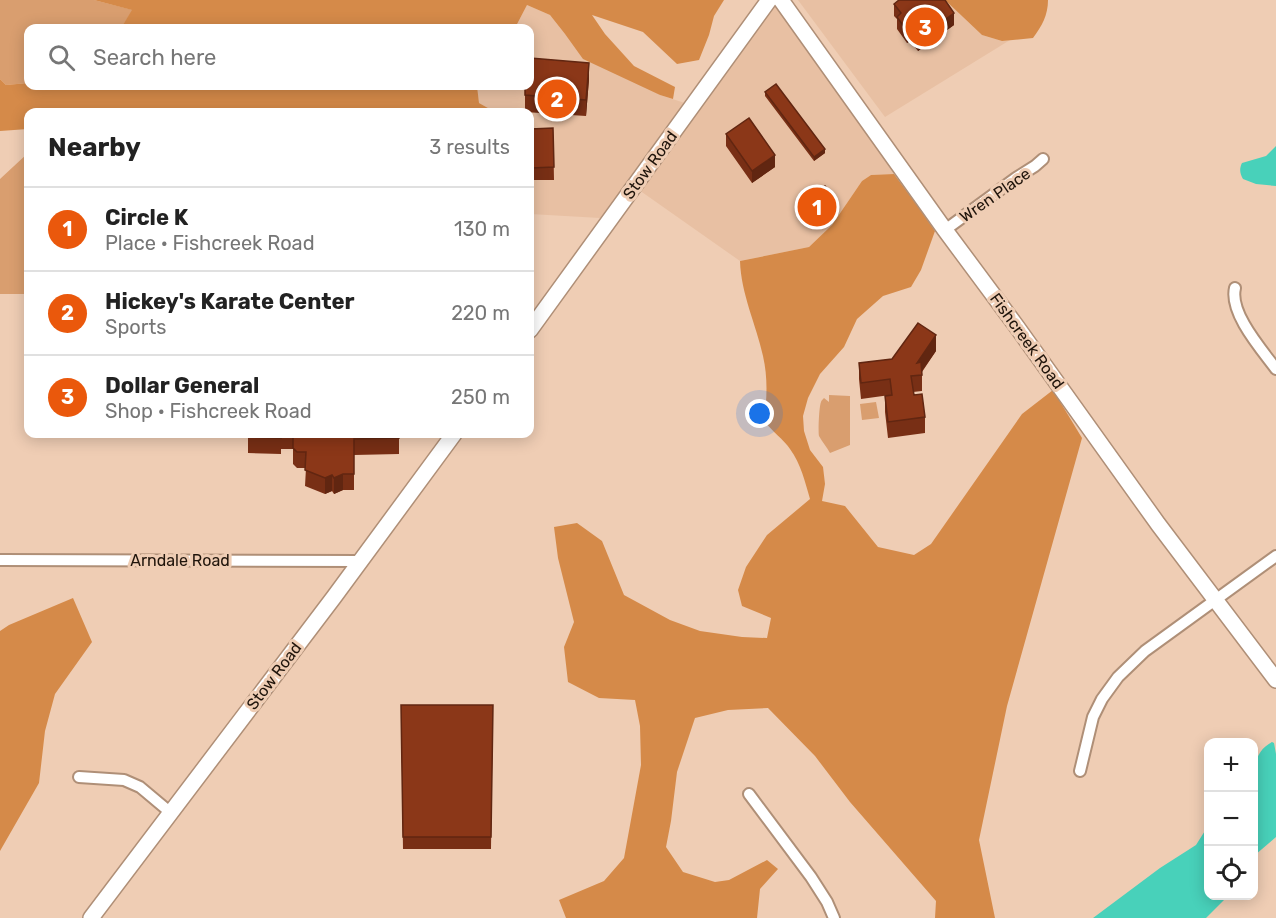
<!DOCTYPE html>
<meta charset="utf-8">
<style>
:root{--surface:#fff;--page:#f2f2f2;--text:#222;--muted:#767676;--line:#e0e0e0;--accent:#ea580c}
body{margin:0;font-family:Rubik,sans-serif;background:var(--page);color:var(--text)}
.controls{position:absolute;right:18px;bottom:18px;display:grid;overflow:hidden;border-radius:12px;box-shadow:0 3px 15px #0003}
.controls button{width:54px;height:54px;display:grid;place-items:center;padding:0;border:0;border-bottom:2px solid var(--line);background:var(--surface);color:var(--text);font:30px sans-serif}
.you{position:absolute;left:760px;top:414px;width:21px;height:21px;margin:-15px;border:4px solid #fff;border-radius:50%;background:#1a73e8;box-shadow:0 0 0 9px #1a73e833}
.badge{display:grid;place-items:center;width:39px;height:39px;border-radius:50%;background:var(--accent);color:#fff;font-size:20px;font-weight:700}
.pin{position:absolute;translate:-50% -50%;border:3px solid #fff;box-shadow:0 2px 6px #0006}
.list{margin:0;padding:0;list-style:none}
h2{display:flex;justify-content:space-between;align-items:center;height:78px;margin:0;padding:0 24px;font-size:26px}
h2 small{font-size:20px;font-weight:400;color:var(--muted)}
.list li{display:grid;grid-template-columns:39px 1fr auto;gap:18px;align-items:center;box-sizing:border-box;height:84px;padding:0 24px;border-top:2px solid var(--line)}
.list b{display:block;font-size:22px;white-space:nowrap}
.list p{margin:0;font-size:20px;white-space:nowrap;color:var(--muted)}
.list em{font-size:20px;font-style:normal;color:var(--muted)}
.icon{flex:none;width:33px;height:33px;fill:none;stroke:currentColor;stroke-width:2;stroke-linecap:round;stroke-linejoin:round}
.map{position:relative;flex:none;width:1276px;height:918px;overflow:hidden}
.search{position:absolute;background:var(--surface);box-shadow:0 3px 15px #0003;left:24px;top:24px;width:510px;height:66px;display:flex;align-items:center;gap:15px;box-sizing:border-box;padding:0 21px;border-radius:12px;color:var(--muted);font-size:22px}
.panel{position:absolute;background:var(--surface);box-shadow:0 3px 15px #0003;left:24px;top:108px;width:510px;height:330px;border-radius:12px}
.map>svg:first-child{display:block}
.built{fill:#e8c0a3}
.green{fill:#d99e6f}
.forest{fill:#d58a49}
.water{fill:#48d1ba}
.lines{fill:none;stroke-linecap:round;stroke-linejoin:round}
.street-casing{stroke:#af8f77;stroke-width:14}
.secondary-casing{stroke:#af8f77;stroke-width:18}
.street{stroke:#fff;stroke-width:10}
.secondary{stroke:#fff;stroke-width:15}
.wall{fill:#782f15}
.shaded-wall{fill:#612611}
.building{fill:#8b3718;stroke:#612611;stroke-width:1.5}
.labels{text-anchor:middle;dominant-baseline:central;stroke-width:6;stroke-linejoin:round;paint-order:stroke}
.street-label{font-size:16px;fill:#1f140b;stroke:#efcdb4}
</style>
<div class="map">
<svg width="1276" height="918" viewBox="0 0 1276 918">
<rect width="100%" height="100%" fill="#efcdb4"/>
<path class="built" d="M773,0L899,170L894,174L871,175L862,181L832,225L809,247L740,261L639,190Z
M798,0H945L982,35L1002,41L1010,40L885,117Z
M527,5L550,15L565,34L660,95L688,104L600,218L530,214V112H495L479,103L477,86H530V28H515Z"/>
<path class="green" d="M0,0H94L133,10L121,28H28V83L6,85L0,79Z
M28,153V294H0V179Z
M829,395L850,396V445L830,453C827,447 822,442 819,436C818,433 819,406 821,402C821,401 823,399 824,398L829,402Z
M876,402L879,418L862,420L860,404Z"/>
<path class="forest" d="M94,0H724L714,16L709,35L699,60L677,64L643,32L592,15L605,34L634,66L675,87L673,99L660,95L583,59L565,34L550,15L527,5L515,28H121L132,10Z
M945,0H1048C1048,15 1042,26 1033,38L1002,41L982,35Z
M0,79L6,85L28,83V86H477L479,103L495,112H106L90,110L84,112H28V129L0,131Z
M894,174L917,205L935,231L921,270L911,287L883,296L857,319L844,347L820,374L808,398L803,416L804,431L810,450L823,467L825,484L822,501L845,506L878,547L914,555L931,544L1022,414L1053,390L1082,438L1007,706L979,840L995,918H935L936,901L850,802L815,756L768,708L728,710L695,718L677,772L671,821L666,847L683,872L715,882L729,880L767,860L778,869L760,889L757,918H566L559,900L604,881L624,858L641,765L640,726L635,700L599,698L568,682L564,647L574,622L558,558L554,527L577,523L602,541L624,595L670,620L700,631L742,637L767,638L771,618L742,606L738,590L746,567L767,535L810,499C805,482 801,464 790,449C784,440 772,431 764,421C767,399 768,378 763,356C756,324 741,294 740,261L809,247L832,225L862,181L871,175Z
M73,598L92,642L55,694L45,731L39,783L0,851V631L9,625Z"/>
<path class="water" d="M1276,146V186L1256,184L1243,179C1240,174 1239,169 1242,163L1266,156Z
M1272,742L1274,743L1276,754V837L1255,855L1254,858L1255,867L1254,869V766C1258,755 1261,748 1272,742Z
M1208,826V896H1228L1206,918H1093L1160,868L1196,845Z"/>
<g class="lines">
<defs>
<path id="street" d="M945,230L1016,178L1035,166L1043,159
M1235,288C1229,313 1262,350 1276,369
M0,560L361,561
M1080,771L1093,717L1102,699L1118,677L1145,651L1276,556
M79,777L124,780L140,787L171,813
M749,794L811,877L827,902L834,918"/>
<path id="secondary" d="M781,0L945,230L1017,327L1158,524L1276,680
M530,330L769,0
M91,918L334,597L454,434"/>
</defs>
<use href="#street" class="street-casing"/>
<use href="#secondary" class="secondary-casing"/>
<use href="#street" class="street"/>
<use href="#secondary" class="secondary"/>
</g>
<path class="wall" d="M894,4L954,25L918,51L910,41L907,43L897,29V19L894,16Z
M589,79L586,116L525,112V95Z
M765,92L825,153L814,161L765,96Z
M553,128L554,180H531V129Z
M726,134L775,167L752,183L726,146Z
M830,196L831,206L812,220L804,209V200Z
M936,351L922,372V391L913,392L914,395L925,417V433L888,438L885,412V396L890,395L861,399L859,379V363L892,359Z
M248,434H399V454L354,455V490H343L334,494L332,491L325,494L305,486L306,468H297L293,464V449H281V454L248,453Z
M401,705H493L491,849H403Z"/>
<path class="shaded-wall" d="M954,13V25L918,51V39Z
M910,29V41L907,43V31Z
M589,63V79L586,116V100Z
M825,149V153L814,161V157Z
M775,155V167L752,183V171Z
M830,193L831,206L812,220V211Z
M936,335V351L919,375L917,363Z
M343,474V490L334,494V478Z
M332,475V491L325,494V478Z"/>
<path class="building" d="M899,0H945L954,13L918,39L910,29L907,31L897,17L901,13L894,4Z
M530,58L589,63L586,100L525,95V86H530Z
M776,84L825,149L814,157L765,92Z
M749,118L775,155L752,171L726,134Z
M553,128L554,167L531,168V129Z
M825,186L830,193L829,194L831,198L812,211L804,200Z
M918,323L936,335L917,363L921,362L922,375L911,376L914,395L922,394L925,417L888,422L885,396L892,395L890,379L861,383L859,363L892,359Z
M248,434H281V438L248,437Z
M293,434H399V438L354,439V474H343L334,478L332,475L325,478L305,470L306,452H297L293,448Z
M401,705H493L491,837H403Z"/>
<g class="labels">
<g class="street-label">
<text transform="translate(650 165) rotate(-54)">Stow Road</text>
<text transform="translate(995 195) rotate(-35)">Wren Place</text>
<text transform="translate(1027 341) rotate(54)">Fishcreek Road</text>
<text x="180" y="560">Arndale Road</text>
<text transform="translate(274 676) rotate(-53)">Stow Road</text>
</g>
</g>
</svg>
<div class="controls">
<button>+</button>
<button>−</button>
<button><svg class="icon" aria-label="locate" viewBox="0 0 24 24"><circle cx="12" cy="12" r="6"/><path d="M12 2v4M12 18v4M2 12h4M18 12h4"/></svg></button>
</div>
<div class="you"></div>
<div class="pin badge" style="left:817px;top:207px">1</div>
<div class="pin badge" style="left:557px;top:99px">2</div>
<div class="pin badge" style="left:925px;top:27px">3</div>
<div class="search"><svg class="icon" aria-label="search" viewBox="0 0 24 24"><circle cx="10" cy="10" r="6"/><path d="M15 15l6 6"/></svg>Search here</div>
<section class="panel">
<h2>Nearby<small>3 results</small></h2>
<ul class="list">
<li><span class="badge">1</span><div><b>Circle K</b><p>Place · Fishcreek Road</p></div><em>130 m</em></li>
<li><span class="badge">2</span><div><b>Hickey's Karate Center</b><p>Sports</p></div><em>220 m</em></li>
<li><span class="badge">3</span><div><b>Dollar General</b><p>Shop · Fishcreek Road</p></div><em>250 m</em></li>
</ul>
</section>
</div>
